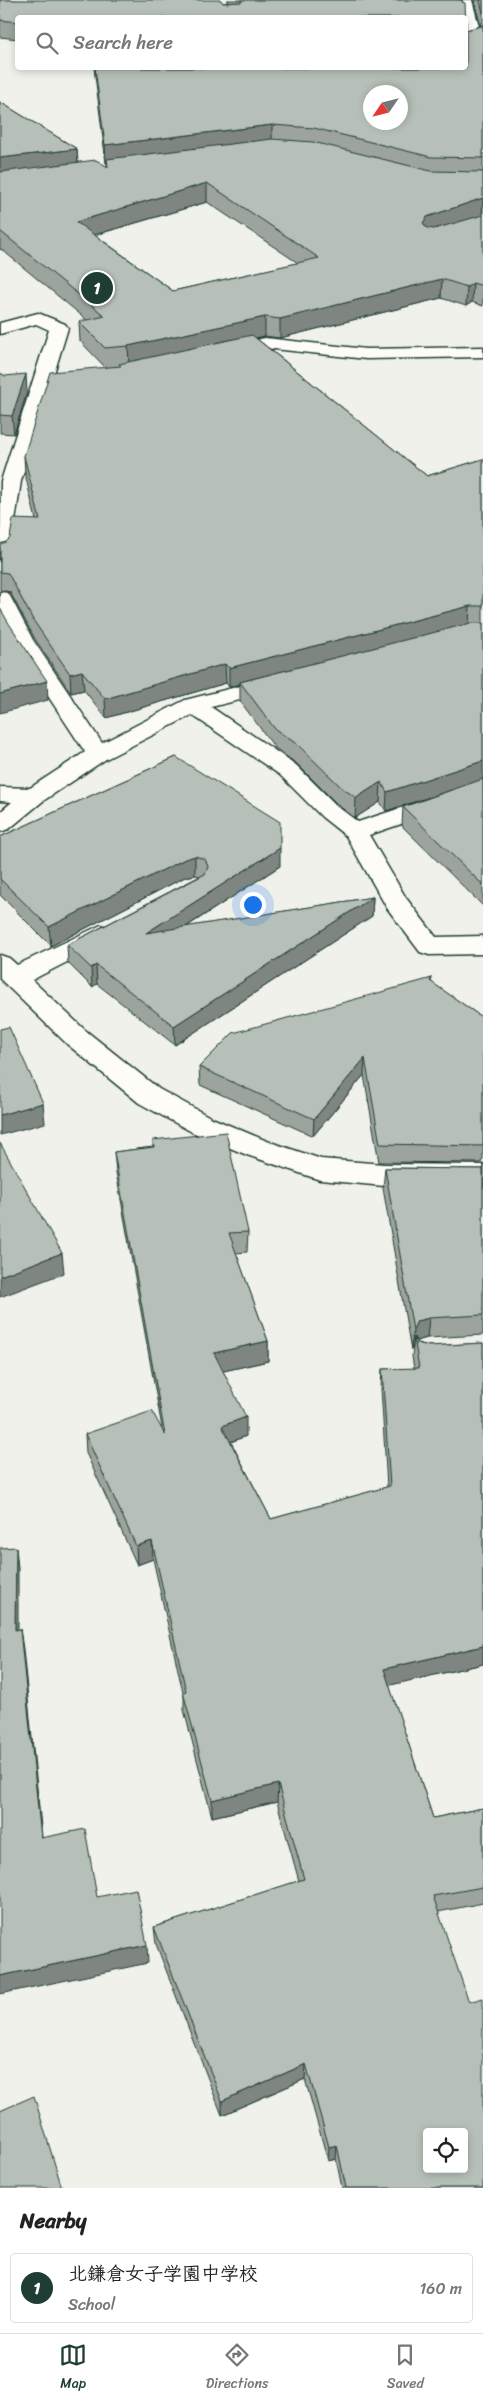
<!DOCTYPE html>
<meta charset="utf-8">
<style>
:root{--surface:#fff;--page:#f2f2f2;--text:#222;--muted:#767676;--line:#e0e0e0;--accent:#1f3d34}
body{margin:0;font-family:Sriracha,"Klee One",sans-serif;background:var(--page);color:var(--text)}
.controls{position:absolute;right:15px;bottom:15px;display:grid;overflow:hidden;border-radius:5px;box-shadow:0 2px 8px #0003}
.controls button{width:45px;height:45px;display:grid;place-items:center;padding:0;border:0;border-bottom:1px solid var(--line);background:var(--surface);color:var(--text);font:25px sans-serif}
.compass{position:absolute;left:363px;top:85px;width:45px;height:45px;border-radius:50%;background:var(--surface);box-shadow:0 2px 8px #0003;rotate:235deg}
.you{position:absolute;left:252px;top:904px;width:18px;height:18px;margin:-12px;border:4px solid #fff;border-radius:50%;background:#1a73e8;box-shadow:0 0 0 8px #1a73e833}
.badge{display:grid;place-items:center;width:32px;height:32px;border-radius:50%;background:var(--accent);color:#fff;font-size:16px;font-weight:700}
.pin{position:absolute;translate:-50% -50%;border:2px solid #fff;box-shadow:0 1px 5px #0006}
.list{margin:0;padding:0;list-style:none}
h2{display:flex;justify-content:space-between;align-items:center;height:65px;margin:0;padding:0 20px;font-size:21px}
h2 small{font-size:16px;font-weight:400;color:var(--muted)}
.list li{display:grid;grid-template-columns:32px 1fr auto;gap:15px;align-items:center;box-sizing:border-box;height:70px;margin:0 10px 10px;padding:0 10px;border:1px solid var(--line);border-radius:5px}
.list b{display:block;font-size:19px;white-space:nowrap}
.list p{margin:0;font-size:16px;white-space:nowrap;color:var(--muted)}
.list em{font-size:16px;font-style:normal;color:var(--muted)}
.icon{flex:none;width:28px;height:28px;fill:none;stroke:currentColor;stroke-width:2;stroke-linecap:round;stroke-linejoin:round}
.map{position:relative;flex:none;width:483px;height:2188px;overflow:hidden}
.search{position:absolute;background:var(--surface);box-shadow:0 2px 8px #0003;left:15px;right:15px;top:15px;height:55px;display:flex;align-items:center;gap:12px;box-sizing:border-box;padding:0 18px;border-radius:5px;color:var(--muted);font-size:19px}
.sheet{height:145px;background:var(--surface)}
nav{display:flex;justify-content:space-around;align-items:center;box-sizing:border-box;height:70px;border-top:1px solid var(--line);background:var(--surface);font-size:14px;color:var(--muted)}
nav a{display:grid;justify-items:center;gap:2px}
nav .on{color:var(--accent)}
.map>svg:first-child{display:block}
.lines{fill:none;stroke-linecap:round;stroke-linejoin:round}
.minor-casing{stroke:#1f3d34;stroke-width:3}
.minor{fill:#fdfcf7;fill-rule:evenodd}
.wall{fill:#9da49e;stroke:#1f3d34;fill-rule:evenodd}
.shaded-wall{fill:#7f8681;stroke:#1f3d34}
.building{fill:#b6bfb8;stroke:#1f3d34;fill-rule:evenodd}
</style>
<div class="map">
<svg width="483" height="2188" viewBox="0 0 483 2188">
<rect width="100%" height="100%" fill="#f0f1eb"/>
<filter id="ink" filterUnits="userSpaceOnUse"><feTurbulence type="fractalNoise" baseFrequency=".02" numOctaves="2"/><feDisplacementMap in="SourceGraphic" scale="10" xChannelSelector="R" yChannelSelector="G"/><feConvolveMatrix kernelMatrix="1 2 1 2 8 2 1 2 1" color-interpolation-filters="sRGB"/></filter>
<g filter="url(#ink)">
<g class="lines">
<defs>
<path id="minor" d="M458,0H472L482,38L480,41L466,45L467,36L466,18H463Z
M38,313L65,324L68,328L21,481L10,555L7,559L0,561L1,481L49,330L36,324L0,334V323Z
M265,338L366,349L483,347V357L366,359L265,348L226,356L220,355L217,351L220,347Z
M0,592L8,593L11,598L33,640L102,743L185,700L276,677L284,679L287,684L284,689L211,707L296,765L338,807L358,822L483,781V796L369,835L406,898L436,937L483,936V954L429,955L420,952L387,908L346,836L322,817L280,775L192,715L106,759L43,801L9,829L0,832V812L12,802L0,801V787L30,788L85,752L11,640L0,619Z
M101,925L110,928L114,934L110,940L32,980L85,1030L159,1089L212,1118L267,1141L321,1159L384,1164L483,1165V1187L384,1186L320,1180L247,1155L192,1132L139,1103L67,1044L0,979V955L9,958L17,965Z"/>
</defs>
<use href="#minor" class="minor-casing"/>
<use href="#minor" class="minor"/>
</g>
<path class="wall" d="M0,0L223,3L229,2L227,0H462L466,30L481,26L474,0H483V306L472,302L466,306L441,298L280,338L265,336L256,338L427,476L483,459V906L402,826L403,807L462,787L386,811L380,802L355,818L339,806L297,764L275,748L240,701V684L229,687L226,683L106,718L84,690L71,693L35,639L10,592L0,590V544L6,542L36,520L25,474L24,456L105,367L80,341L79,322L87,320L1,249L0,250V102L77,149L78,162L107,167V163H106L94,68H466L18,18V39L0,37ZM207,202L298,263L173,291L95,235Z
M0,373L27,392L14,434L0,433Z
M176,757L280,866L186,927L373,897L372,916L175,1045L97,984L92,987L68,963L67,945L200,876L195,875L185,877L51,946L0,895V837Z
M432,978L431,982L483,1018V1160H482L481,1163L379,1162L364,1075L313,1136L200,1085L199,1067Z
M153,1140L248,1232L247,1252L236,1253L268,1341V1361L223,1371L246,1436L231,1442L271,1519L387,1487L381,1388L382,1369H414L412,1356L413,1346L411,1350L383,1188L385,1168L483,1169V1335L427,1338L416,1341L417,1343L429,1346L483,1343V1664L389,1685L433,1818L483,1808V1903L438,1912L483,2188H342L336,2159L328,2161L305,2079L222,2115L156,1944L154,1927L299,1881L277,1802L212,1817L184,1710V1697L153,1559L137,1565L86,1453L85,1434L162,1428L116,1172L114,1152L153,1147Z"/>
<path class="shaded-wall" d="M272,125V143L106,163L105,145Z
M77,149L78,167L0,176V158Z
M207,183V202L77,240L76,222Z
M483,198L482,216L422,242L423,223L427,217Z
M442,279L441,298L280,338V319Z
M473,283L472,302L466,306L467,287Z
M265,317V336L129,365L128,346Z
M26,374L27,392L14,434L12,416Z
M470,606L469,625L240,682V684L229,687V668Z
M225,664L226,683L106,718L105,699Z
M82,671L84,690L71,693L70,674Z
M47,681L48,700L0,713V694Z
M483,761V780L386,811L387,792Z
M381,782L380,802L355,818L356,798Z
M280,848V866L147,952L146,933Z
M195,856V875L185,877L51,946L49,927L185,859Z
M373,897L372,916L175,1045L174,1026Z
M96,965L97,984L92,987L91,968Z
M365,1058L364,1075L313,1136L314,1119Z
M43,1103L45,1123L0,1135V1115Z
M62,1253L64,1273L0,1297V1276Z
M429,1318L427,1338L416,1341L414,1337L413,1346L411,1350L413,1330L417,1321Z
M268,1341V1361L215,1373L214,1353Z
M246,1417V1436L222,1445V1426Z
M152,1541L153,1559L137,1565L136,1546Z
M16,1547L18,1568V1650L15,1630Z
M20,1629L23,1649L44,1856L41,1838Z
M483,1646V1664L382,1687L384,1669Z
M278,1784L277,1802L212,1817V1800Z
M147,1945L148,1963L0,1994V1976Z
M306,2064L305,2079L222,2115V2101Z
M337,2145L336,2159L328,2161L329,2147Z"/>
<path class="building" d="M0,0H221L223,3L242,2L241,0H462V2L465,3L466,30L482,26L483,24V158L431,157L314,128L272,125L105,145L95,68H466V18H18V22L0,20ZM370,92H400V122H370Z
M480,0H483V13Z
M0,102L77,149L0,158Z
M272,139L313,142L431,171L483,172V198L427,217L423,223L427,228L434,229L483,215V286L473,283L467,287L442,279L280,319L265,317L128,346L105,348L79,322L105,316L0,231V172L96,160L108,167L107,159ZM207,183L319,258L173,291L76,222Z
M252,335L427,476L483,459V606H470L229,668L225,664L105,699L82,671L70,674L33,620L8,573L0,572V544L6,542L10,538L13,519L40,520L24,456L50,372L121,366L119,364Z
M0,373L5,376L26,374L12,416L0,415Z
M0,608L8,622L47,681L0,694Z
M471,623H483V761L387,792L381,782L356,798L340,786L298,745L275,729L240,682Z
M176,757L280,822V848L146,933L373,897L174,1026L96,965L91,968L67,945L205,874L208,867L205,859L195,856L185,859L49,927L0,879V837Z
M483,779V885L403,807Z
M432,978L430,981L483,1018V1146L380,1144L365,1058L314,1119L199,1067L233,1033Z
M9,1027L43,1103L0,1115V1029Z
M226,1132L248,1232L229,1233L268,1341L214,1353L246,1417L222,1426L271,1519L390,1486L382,1369L419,1368L414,1337L417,1343L429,1346L483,1343V1646L384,1669L433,1818L483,1808V1887L433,1896L469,2002L483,1998V2188H346L337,2145L329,2147L306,2064L222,2101L154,1927L304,1879L278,1784L212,1800L183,1692L186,1691L152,1541L136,1546L85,1434L152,1411L165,1435L114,1152L154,1147L153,1140ZM427,2132H464V2169H427Z
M0,1143L62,1253L0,1276Z
M385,1168L483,1169V1315L429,1318L417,1321L413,1330Z
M16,1547L15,1630L20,1629L41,1838L85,1829L97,1897L136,1889L147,1945L0,1976V1548Z
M34,2096L62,2188H0V2111Z"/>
</g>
</svg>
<div class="controls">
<button><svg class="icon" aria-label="locate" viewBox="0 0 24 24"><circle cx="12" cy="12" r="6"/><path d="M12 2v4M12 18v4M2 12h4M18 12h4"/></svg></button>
</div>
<svg class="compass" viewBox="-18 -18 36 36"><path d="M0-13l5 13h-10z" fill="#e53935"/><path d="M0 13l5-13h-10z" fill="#767676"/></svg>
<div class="you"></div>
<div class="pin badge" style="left:97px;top:288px">1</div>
<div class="search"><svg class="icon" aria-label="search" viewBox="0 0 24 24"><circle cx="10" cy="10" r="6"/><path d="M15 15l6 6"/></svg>Search here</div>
</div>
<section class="sheet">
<h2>Nearby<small></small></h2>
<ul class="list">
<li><span class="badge">1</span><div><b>北鎌倉女子学園中学校</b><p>School</p></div><em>160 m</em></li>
</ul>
</section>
<nav>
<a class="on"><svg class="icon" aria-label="map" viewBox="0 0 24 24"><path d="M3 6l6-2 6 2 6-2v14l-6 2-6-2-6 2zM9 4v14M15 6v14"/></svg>Map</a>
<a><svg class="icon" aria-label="directions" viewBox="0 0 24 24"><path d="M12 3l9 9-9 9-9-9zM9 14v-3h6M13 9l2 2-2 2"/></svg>Directions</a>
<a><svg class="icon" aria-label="saved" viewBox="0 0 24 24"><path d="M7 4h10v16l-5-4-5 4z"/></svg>Saved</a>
</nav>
